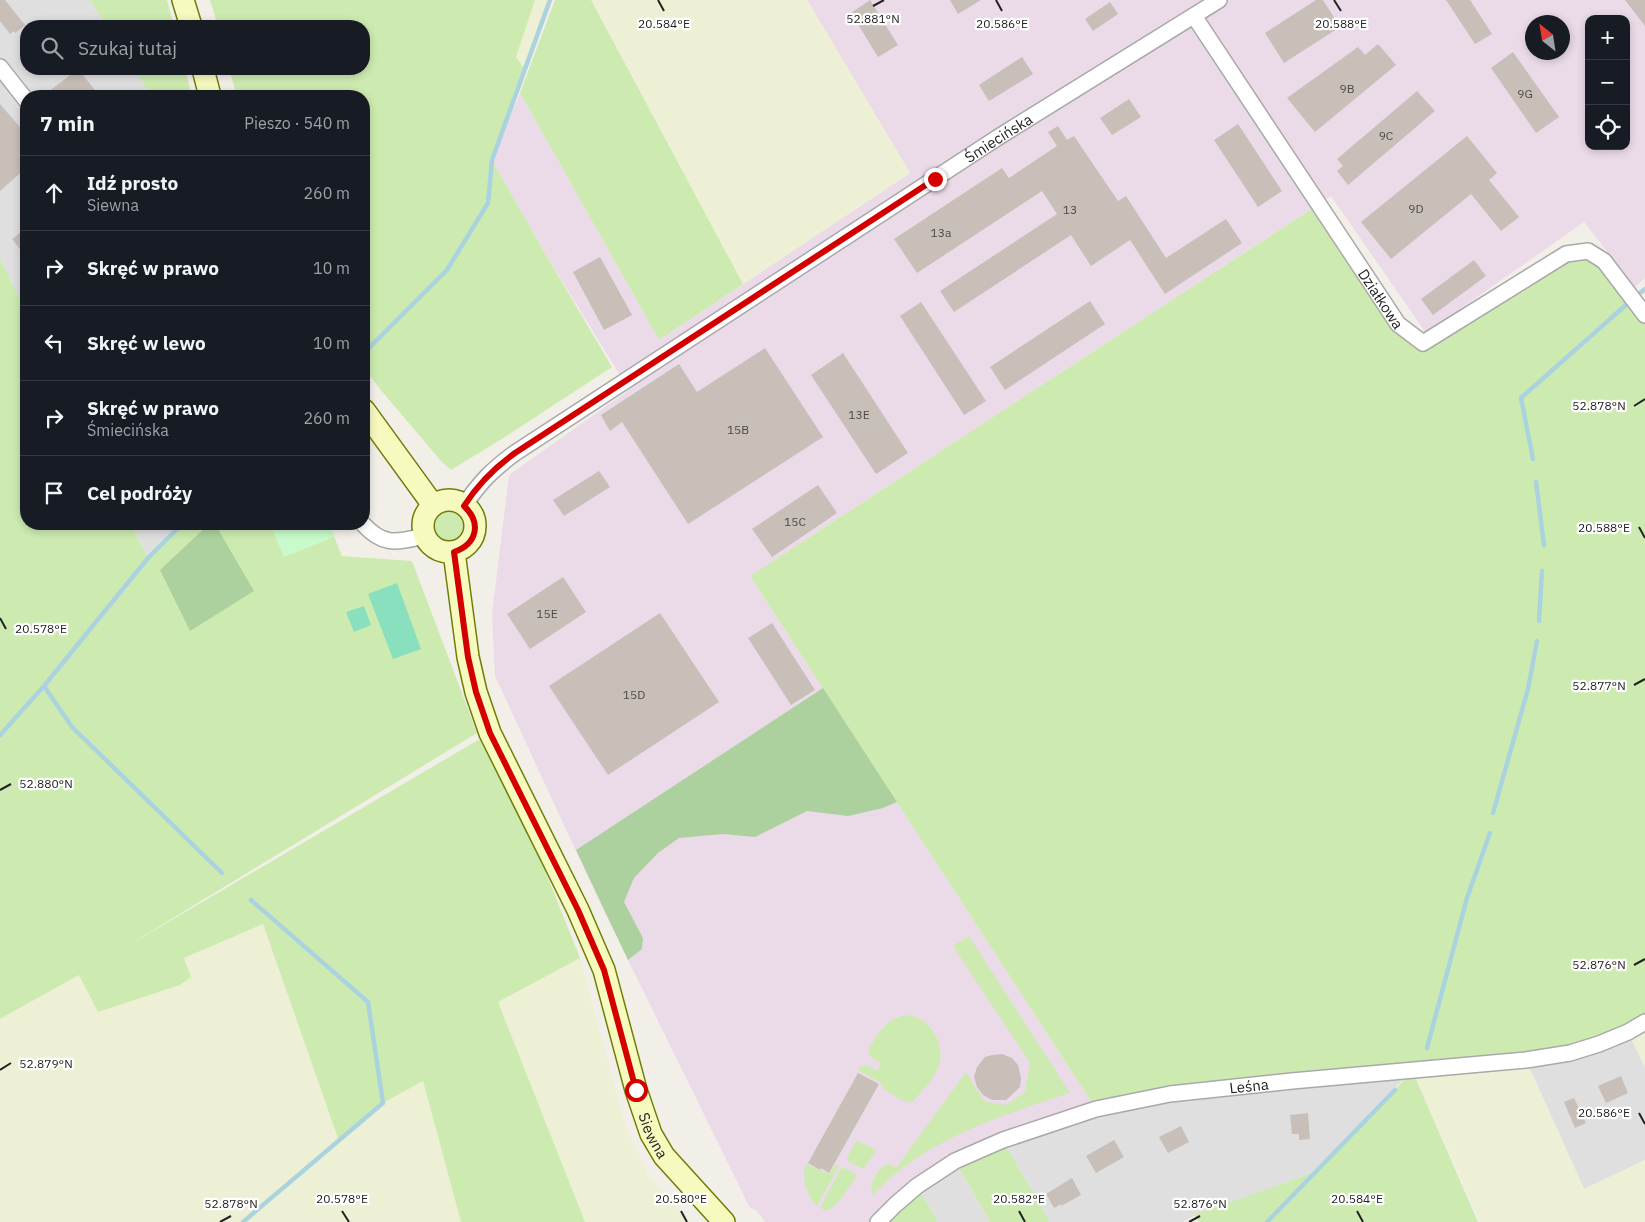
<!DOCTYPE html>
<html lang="pl">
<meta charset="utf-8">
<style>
:root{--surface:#171b24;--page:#242831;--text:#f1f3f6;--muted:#9ea1a6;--line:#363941}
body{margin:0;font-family:"IBM Plex Sans",sans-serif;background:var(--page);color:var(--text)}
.controls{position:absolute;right:15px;top:15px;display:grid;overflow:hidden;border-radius:10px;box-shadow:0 2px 8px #0003}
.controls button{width:45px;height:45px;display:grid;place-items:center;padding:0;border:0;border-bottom:1px solid var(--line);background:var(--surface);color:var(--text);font:25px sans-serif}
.compass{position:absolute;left:1525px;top:15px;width:45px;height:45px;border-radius:50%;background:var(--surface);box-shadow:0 2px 8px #0003;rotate:330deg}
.stop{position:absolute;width:15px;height:15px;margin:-11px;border:4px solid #d40000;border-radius:50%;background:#fff}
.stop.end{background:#d40000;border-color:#fff;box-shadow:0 1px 5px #0008}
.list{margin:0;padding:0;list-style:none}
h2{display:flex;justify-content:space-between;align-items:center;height:65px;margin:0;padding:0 20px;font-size:21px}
h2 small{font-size:16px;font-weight:400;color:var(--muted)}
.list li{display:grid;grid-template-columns:32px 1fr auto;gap:15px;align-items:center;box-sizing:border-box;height:75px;padding:0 20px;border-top:1px solid var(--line)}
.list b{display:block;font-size:19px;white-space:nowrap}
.list p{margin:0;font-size:16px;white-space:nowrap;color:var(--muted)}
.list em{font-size:16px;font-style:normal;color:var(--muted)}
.icon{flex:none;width:28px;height:28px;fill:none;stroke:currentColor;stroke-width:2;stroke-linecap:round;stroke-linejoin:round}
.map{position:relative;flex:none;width:1645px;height:1222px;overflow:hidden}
.search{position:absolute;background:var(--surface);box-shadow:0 2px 8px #0003;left:20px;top:20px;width:350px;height:55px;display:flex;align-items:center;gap:12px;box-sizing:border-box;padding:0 18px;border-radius:20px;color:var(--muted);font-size:19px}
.panel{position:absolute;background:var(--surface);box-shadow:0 2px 8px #0003;left:20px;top:90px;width:350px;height:440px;border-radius:20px}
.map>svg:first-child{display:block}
.residential{fill:#e0dfdf}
.industrial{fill:#ebdbe8;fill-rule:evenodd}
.farmland{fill:#eef0d5}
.grass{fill:#cdebb0}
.forest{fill:#add19e}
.park{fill:#c8facc}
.pitch{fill:#88e0be}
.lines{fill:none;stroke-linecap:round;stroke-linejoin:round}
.stream{stroke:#aad3df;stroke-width:4.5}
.building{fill:#c7bfb8}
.minor-casing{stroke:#a9a9a9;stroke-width:18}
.secondary-casing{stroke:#707d05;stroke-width:24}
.minor{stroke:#fff;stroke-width:15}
.secondary{stroke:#f7fabf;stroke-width:21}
.route{stroke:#d40000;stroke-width:6}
.ticks{fill:none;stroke:#222;stroke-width:2}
.labels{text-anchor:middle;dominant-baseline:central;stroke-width:4.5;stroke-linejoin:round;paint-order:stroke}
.number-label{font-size:12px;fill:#4b4948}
.street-label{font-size:15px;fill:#222;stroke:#fff}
.ticks-label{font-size:12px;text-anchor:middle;fill:#222;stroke:#fff;stroke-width:4.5;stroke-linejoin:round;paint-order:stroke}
</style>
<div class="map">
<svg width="1645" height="1222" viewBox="0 0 1645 1222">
<rect width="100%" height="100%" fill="#f2efe9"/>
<path class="residential" d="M0,0H90L107,26H26V69H134L151,96H26V312L0,258Z
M131,524H182L148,558Z
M1628,1032L1645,1067V1160L1584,1189L1526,1060Z
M1412,1070L1315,1172L1195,1215L1183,1222H1050L1003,1140L1096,1109Z
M955,1161L990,1222H938L917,1186Z"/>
<path class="industrial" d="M807,0H1645V278L1635,287L1584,222L1426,333L1331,196L750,576L1096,1109L955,1161L878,1222H765L756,1210L750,1208L601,905L495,676L492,614L509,475L629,390L543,250L492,160L520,93L659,340L910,173ZM1589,19H1626V146H1589ZM1532,22H1562V52H1532Z"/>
<path class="farmland" d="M474,0H550L525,70L516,57Z
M591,0H807L910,173L743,284Z
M263,924L339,1140L383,1103L423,1081L461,1222H0V1019L79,975L184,958Z
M580,958L626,1128L649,1176L690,1222H585L498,1002Z
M1645,1022V1067L1628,1032Z
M1526,1060L1584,1189L1645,1160V1222H1480L1412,1070Z"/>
<path class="grass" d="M90,0H167L174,26H107Z
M210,0H535L516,57L525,70L492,160L543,250L612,367L505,437L451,470L441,461L379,388L364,367V96H237L229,69H364V26H218Z
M555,0H591L743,284L659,340L520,93Z
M134,69H185L192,96H151Z
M1319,204L1355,259L1423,343L1566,254L1588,251L1645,315V1022L1599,1044L1412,1070L1478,1222H1199L1194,1215L1315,1172L1395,1090L1411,1071L1096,1109L750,576Z
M0,258L26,312V524H131L148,558L182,524H329L342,556L412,561L477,733L124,948L490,733L580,958L498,1002L585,1222H461L423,1081L383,1103L339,1141L263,924L184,958L191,977L180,985L98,1012L79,975L0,1019Z
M435 526a15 15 0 1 1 30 0a15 15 0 1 1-30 0Z
M969,936L1070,1093C997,1117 928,1138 872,1195C869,1184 878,1165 890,1164L896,1168L966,1072L984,1101L1006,1105L1025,1092L1030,1063L953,946Z
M907,1015C910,1016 915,1016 918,1018C935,1025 946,1051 938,1068C933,1079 924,1088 917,1097L913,1101L908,1102L901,1100L883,1089L881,1083L858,1070L859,1067L867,1065L877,1071L881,1063L871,1057L868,1051C878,1033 886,1018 907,1015Z
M1003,1140L1050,1222H990L955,1161Z
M856,1141H858L875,1149L876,1151L864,1168H861L848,1161L847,1158Z
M806,1163L821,1171L822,1170L829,1174L835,1165H840L817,1206C806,1193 801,1180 806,1163Z
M841,1168H844L856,1174V1177C851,1184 836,1209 828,1210C824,1211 823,1209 820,1208Z
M917,1186L938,1222H878Z"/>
<path class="forest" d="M209,524H215L254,591L190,631L160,570Z
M823,688L897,802L883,808L848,816L807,811L755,837L723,834L679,838L658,853L634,878L624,902L643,938L642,949L628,960L576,850Z"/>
<path class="park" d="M270,524H329L334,537L284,557Z"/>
<path class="pitch" d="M397,583L421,649L393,659L368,594Z
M364,606L371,625L354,632L346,612Z"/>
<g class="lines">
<path class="stream" d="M1640,293L1645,289
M364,353L447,270L488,203L492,160L550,0
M1533,459L1521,398L1627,304
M1536,482L1544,545
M182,524L148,558L44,686L72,727L222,873
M1539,621L1542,571
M0,735L44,686
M1493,813L1528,689L1537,641
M1427,1048L1467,898L1490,833
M243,1222L383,1103L368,1002L251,900
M1267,1222L1395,1090"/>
</g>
<path class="building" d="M0,0H5L25,25L15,33L14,31L10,34L0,21Z
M870,0L898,45L878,57L851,13Z
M950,0H981L958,14Z
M1316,0H1323L1340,27L1284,63L1265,33Z
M1446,0H1470L1492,34L1475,44Z
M1625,0H1645V26Z
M1110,2L1118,14L1093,31L1085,19Z
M1378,44L1396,65L1315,132L1287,98L1358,47L1365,55Z
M1513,52L1559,117L1536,133L1491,68Z
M1022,57L1033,74L989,101L979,85Z
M78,69L95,90L86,96H43Z
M1417,91L1435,111L1348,185L1337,171L1343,166L1337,159Z
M1129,99L1141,117L1112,135L1100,118Z
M0,104L26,134V168L0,191Z
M1238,124L1282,191L1258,207L1214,140Z
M1058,126L1067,140L1074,136L1118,201L1126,196L1166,258L1226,219L1242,243L1165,294L1130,240L1091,266L1071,235L954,312L940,291L1057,214L1042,191L917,273L894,239L1002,168L1009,178L1057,146L1048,132Z
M1467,136L1497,173L1489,180L1519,217L1501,231L1471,194L1391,259L1361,222Z
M26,228V257L12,239Z
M600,257L632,315L604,330L573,272Z
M1474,260L1486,276L1433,315L1421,299Z
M1090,301L1105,324L1005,390L990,367Z
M921,302L986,401L964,415L900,316Z
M765,348L823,437L688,524L622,422L610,431L601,415L679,364L697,392Z
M843,353L908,453L876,474L811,375Z
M599,471L610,487L564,516L553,500Z
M818,485L837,513L772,557L752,529Z
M563,577L586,612L530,649L507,614Z
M660,613L719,702L608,775L549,686Z
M772,623L815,690L791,705L748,638Z
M1002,1054L1012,1058L1018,1065L1021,1078L1020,1087L1006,1100H992L983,1095L977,1087L974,1077L977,1067L985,1057L992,1055Z
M858,1073L879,1084L829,1173L821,1168L820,1170L808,1163Z
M1621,1076L1628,1093L1606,1103L1598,1086Z
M1574,1098L1586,1123L1575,1128L1564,1102Z
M1308,1113L1310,1139L1299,1140V1134H1292L1290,1115Z
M1181,1126L1189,1142L1168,1153L1159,1137Z
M1114,1140L1124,1157L1096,1173L1086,1156Z
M1072,1178L1081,1195L1061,1206V1204L1054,1208L1046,1194Z"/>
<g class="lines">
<defs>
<g id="minor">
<path id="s1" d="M1194,16L1398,324L1423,343L1566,254L1588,251L1604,261L1645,315"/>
<path d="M0,67L26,100"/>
<path id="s2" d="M464,506C479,483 493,469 515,453L997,138L1219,0"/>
<path d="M363,524C384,547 397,542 424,536"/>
<path id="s3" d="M878,1222L895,1205L917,1186L955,1161L1003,1140L1096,1109L1170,1094L1292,1081L1526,1060L1570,1053L1599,1044L1628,1032L1645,1022"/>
</g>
<g id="secondary">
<path d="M183,0L191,26"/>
<path d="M203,69L210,96"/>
<path d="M364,410L433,505"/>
<circle cx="449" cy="526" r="26"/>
<path id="s4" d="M454,552L468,657L476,692L490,733L578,910L604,970L636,1090L651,1134L664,1156L724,1222"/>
</g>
</defs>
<use href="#minor" class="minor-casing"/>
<use href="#secondary" class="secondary-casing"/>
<use href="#minor" class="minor"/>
<use href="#secondary" class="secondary"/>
</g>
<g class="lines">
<path class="route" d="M636,1090L604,970L578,910L490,733L476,692L468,657L454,552C477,544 482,523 464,506C478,484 494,468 515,453L935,179"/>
</g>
<path class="ticks" d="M658,0L664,11M996,0L1002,11M1334,0L1341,11M873,6L884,0M1634,406L1645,399M1639,527L1645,538M0,618L6,629M1634,685L1645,679M0,790L11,784M1634,965L1645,959M0,1070L11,1063M1639,1113L1645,1124M342,1211L349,1222M681,1211L687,1222M1019,1211L1025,1222M1357,1211L1363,1222M220,1222L231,1216M1189,1222L1200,1216"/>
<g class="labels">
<g class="number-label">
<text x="1347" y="88">9B</text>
<text x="1525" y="93">9G</text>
<text x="1386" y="135">9C</text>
<text x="1416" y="208">9D</text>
<text x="1070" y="209">13</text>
<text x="941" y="232">13a</text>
<text x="859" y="414">13E</text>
<text x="738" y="429">15B</text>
<text x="795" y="521">15C</text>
<text x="547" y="613">15E</text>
<text x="634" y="694">15D</text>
</g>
<g class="street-label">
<text stroke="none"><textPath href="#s2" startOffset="651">Śmiecińska</textPath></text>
<text stroke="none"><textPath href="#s1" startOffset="339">Działkowa</textPath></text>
<text stroke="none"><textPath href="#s3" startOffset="404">Leśna</textPath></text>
<text stroke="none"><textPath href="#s4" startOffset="621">Siewna</textPath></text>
</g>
</g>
<g class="ticks-label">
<text x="873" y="23">52.881°N</text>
<text x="664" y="28">20.584°E</text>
<text x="1002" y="28">20.586°E</text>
<text x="1341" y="28">20.588°E</text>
<text x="1599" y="410">52.878°N</text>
<text x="1604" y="532">20.588°E</text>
<text x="41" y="633">20.578°E</text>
<text x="1599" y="690">52.877°N</text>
<text x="46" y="788">52.880°N</text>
<text x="1599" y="969">52.876°N</text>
<text x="46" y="1068">52.879°N</text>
<text x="1604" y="1117">20.586°E</text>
<text x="342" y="1203">20.578°E</text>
<text x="681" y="1203">20.580°E</text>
<text x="1019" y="1203">20.582°E</text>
<text x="1357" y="1203">20.584°E</text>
<text x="231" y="1208">52.878°N</text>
<text x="1200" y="1208">52.876°N</text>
</g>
</svg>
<div class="controls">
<button>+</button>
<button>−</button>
<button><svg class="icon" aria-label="locate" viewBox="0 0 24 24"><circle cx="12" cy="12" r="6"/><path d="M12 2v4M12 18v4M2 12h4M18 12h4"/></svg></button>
</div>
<svg class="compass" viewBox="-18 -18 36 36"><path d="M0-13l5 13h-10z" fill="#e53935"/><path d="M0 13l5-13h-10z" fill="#9ea1a6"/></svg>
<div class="stop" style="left:636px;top:1090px"></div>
<div class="stop end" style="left:935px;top:179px"></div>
<div class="search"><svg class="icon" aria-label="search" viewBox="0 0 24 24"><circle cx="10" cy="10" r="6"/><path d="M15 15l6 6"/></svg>Szukaj tutaj</div>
<section class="panel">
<h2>7 min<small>Pieszo · 540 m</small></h2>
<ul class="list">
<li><svg class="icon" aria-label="ahead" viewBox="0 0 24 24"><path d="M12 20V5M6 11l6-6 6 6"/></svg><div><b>Idź prosto</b><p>Siewna</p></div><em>260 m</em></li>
<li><svg class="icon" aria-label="right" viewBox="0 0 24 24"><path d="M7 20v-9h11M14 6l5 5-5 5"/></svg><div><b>Skręć w prawo</b></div><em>10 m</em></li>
<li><svg class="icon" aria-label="left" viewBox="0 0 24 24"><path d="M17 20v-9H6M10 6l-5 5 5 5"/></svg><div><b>Skręć w lewo</b></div><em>10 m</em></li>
<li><svg class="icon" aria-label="right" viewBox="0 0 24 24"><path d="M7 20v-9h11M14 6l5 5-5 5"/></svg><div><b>Skręć w prawo</b><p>Śmiecińska</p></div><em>260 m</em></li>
<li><svg class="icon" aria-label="arrive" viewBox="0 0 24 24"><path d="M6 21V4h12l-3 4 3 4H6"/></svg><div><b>Cel podróży</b></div></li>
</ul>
</section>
</div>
